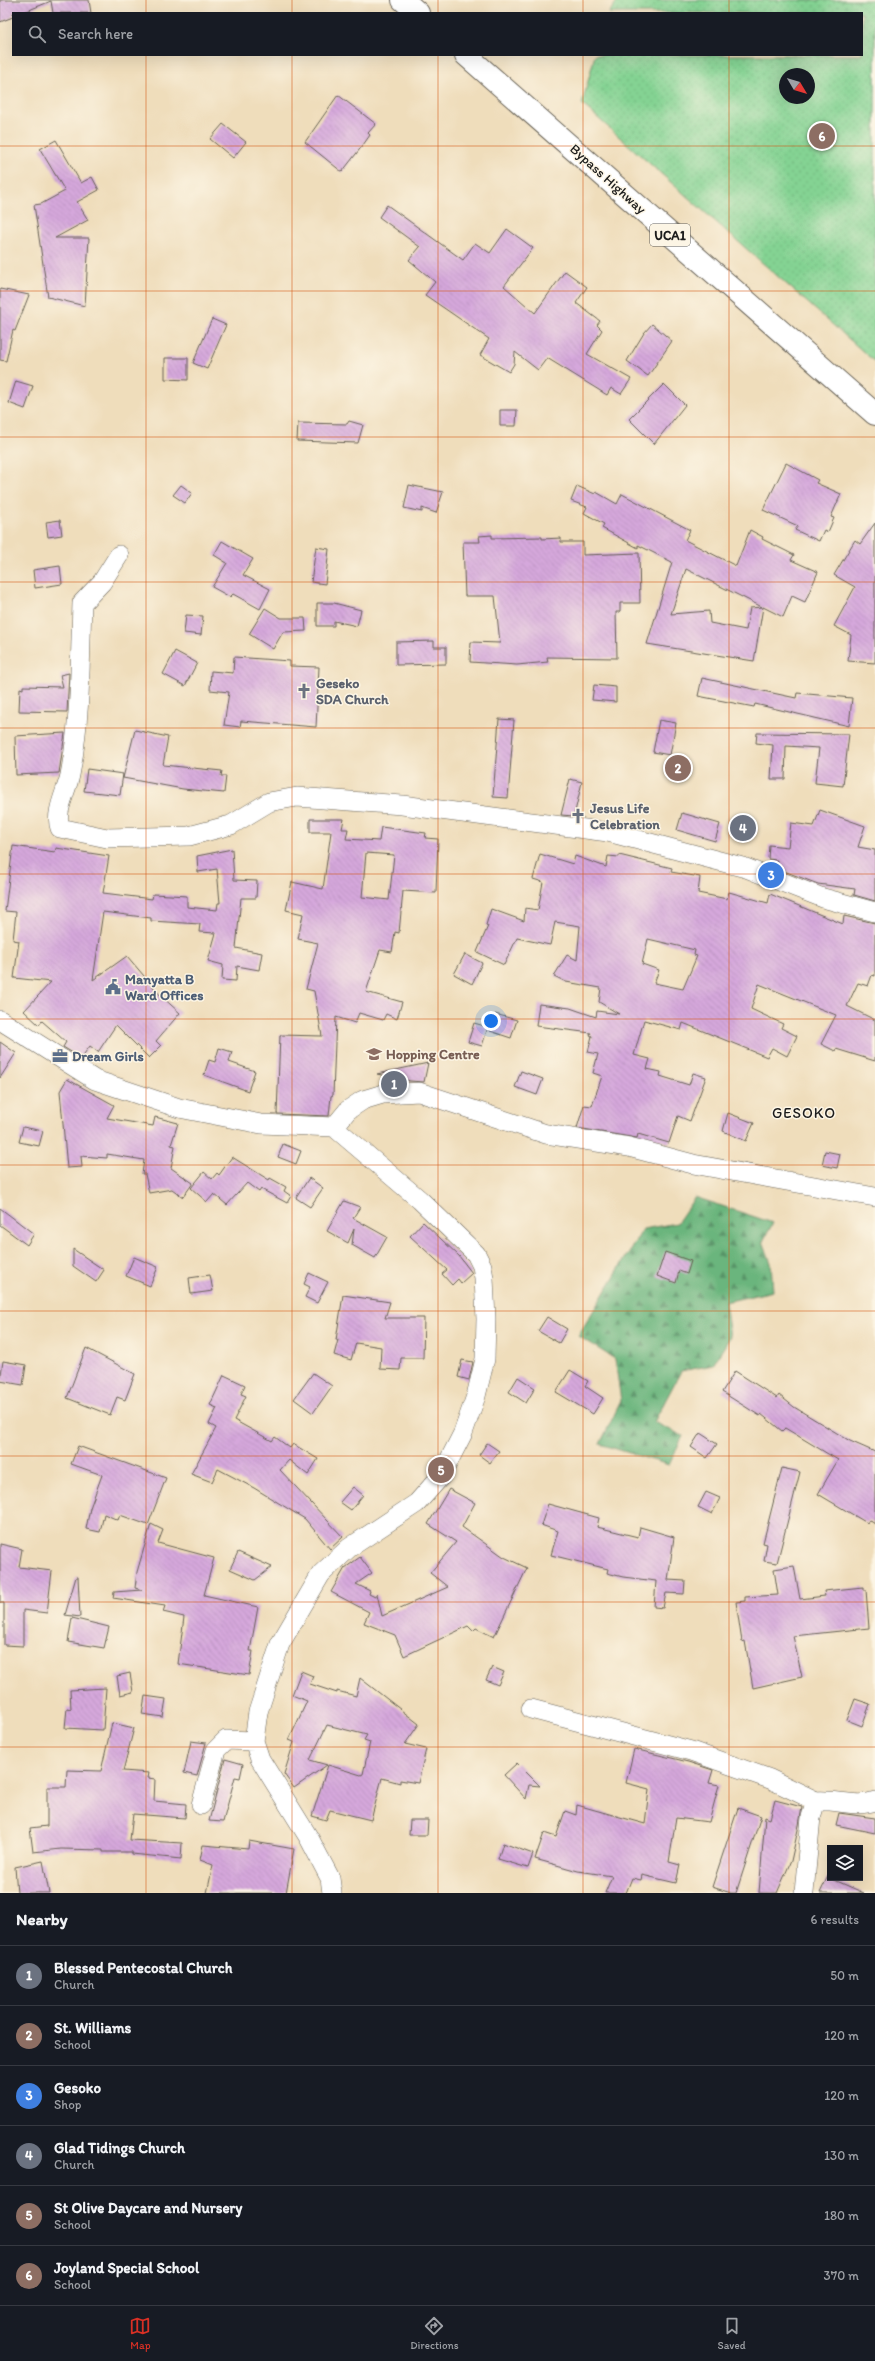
<!DOCTYPE html>
<style>
:root{--surface:#171b24;--page:#20242c;--text:#f1f3f6;--muted:#9ea1a6;--line:#363941;--accent:#d93025}
body{margin:0;font-family:Itim,sans-serif;background:var(--page);color:var(--text)}
.controls{position:absolute;right:12px;bottom:12px;display:grid;overflow:hidden;border-radius:0px;box-shadow:0 4px 16px #0002}
.controls button{width:36px;height:36px;display:grid;place-items:center;padding:0;border:0;border-bottom:1px solid var(--line);background:var(--surface);color:var(--text);font:20px sans-serif}
.compass{position:absolute;left:779px;top:68px;width:36px;height:36px;border-radius:50%;background:var(--surface);box-shadow:0 4px 16px #0002;rotate:128deg}
.you{position:absolute;left:491px;top:1021px;width:14px;height:14px;margin:-10px;border:3px solid #fff;border-radius:50%;background:#1a73e8;box-shadow:0 0 0 6px #1a73e833}
.badge{display:grid;place-items:center;width:26px;height:26px;border-radius:50%;background:var(--accent);color:#fff;font-size:13px;font-weight:700}
.pin{position:absolute;translate:-50% -50%;border:2px solid #fff;box-shadow:0 1px 4px #0006}
.list{margin:0;padding:0;list-style:none}
h2{display:flex;justify-content:space-between;align-items:center;height:52px;margin:0;padding:0 16px;font-size:17px}
h2 small{font-size:13px;font-weight:400;color:var(--muted)}
.list li{display:grid;grid-template-columns:26px 1fr auto;gap:12px;align-items:center;box-sizing:border-box;height:60px;padding:0 16px;border-top:1px solid var(--line)}
.list b{display:block;font-size:15px;white-space:nowrap}
.list p{margin:0;font-size:13px;white-space:nowrap;color:var(--muted)}
.list em{font-size:13px;font-style:normal;color:var(--muted)}
.icon{flex:none;width:22px;height:22px;fill:none;stroke:currentColor;stroke-width:2;stroke-linecap:round;stroke-linejoin:round}
.map{position:relative;flex:none;width:875px;height:1893px;overflow:hidden}
.search{position:absolute;background:var(--surface);box-shadow:0 4px 16px #0002;left:12px;right:12px;top:12px;height:44px;display:flex;align-items:center;gap:10px;box-sizing:border-box;padding:0 14px;border-radius:0px;color:var(--muted);font-size:15px}
.sheet{height:412px;background:var(--surface)}
nav{display:flex;justify-content:space-around;align-items:center;box-sizing:border-box;height:56px;border-top:1px solid var(--line);background:var(--surface);font-size:11px;color:var(--muted)}
nav a{display:grid;justify-items:center;gap:2px}
nav .on{color:var(--accent)}
.map>svg:first-child{display:block}
.grass{fill:url(#grass-dots);stroke:#507858;fill-rule:evenodd}
.forest{fill:url(#forest-firs);stroke:#44684c}
.building{fill:url(#building-back-hatch);fill-rule:evenodd}
.lines{fill:none;stroke-linecap:round;stroke-linejoin:round}
.street-casing{stroke:#666054;stroke-width:20}
.primary-casing{stroke:#666054;stroke-width:24}
.street{stroke:#fff;stroke-width:19}
.primary{stroke:#fff;stroke-width:22}
.grid{fill:none;stroke:#d4530e;stroke-width:1;stroke-opacity:0.55}
.labels{text-anchor:middle;dominant-baseline:central;stroke-width:3;stroke-linejoin:round;paint-order:stroke}
.shield{fill:#fcf5e5;stroke:#5f5d58;stroke-width:1}
.shield-label{font-size:13px;font-weight:bold;fill:#1c1c1c}
.street-label{font-size:14px;fill:#1c1c1c;stroke:#fcf5e5}
.worship-label{font-size:14px;font-weight:bold;fill:#5b616d;stroke:#fcf5e5;text-anchor:start}
.service-label{font-size:14px;font-weight:bold;fill:#4e5e75;stroke:#fcf5e5;text-anchor:start}
.education-label{font-size:14px;font-weight:bold;fill:#785e54;stroke:#fcf5e5;text-anchor:start}
.neighbourhood-label{font-size:15px;letter-spacing:1px;fill:#1c1c1c;stroke:#fcf5e5}
</style>
<div class="map">
<svg width="875" height="1893" viewBox="0 0 875 1893">
<defs>
<pattern id="grass-dots" width="8" height="8" patternUnits="userSpaceOnUse"><rect width="8" height="8" fill="#84d393"/><path d="M2 2h.1M6 6h.1" fill="none" stroke="#71b57e" stroke-width="1.8" stroke-linecap="round"/></pattern>
<pattern id="forest-firs" width="22" height="20" patternUnits="userSpaceOnUse"><rect width="22" height="20" fill="#6bb57d"/><path d="M5 1l3.5 6h-7zM16 11l3.5 6h-7z" fill="#579266"/></pattern>
<pattern id="building-back-hatch" width="6" height="6" patternUnits="userSpaceOnUse"><rect width="6" height="6" fill="#d5a7dc"/><path d="M-1 5l2 2M0 0l6 6M5-1l2 2" fill="none" stroke="#b68fbc"/></pattern>
</defs>
<rect width="100%" height="100%" fill="#fcf5e5"/>
<filter id="ink" filterUnits="userSpaceOnUse"><feTurbulence type="fractalNoise" baseFrequency=".025" numOctaves="2"/><feDisplacementMap in="SourceGraphic" scale="8" xChannelSelector="R" yChannelSelector="G"/><feConvolveMatrix kernelMatrix="1 2 1 2 8 2 1 2 1" color-interpolation-filters="sRGB"/></filter>
<filter id="wash" filterUnits="userSpaceOnUse"><feTurbulence type="fractalNoise" baseFrequency=".012" numOctaves="4" result="noise"/><feDisplacementMap in="SourceGraphic" scale="16" xChannelSelector="R" yChannelSelector="G"/><feGaussianBlur stdDeviation="0.9" result="paint"/><feColorMatrix in="noise" values="0 0 0 0 0 0 0 0 0 0 0 0 0 0 0 0 0 1.4 0 .05"/><feComposite in="paint" operator="in"/></filter>
<g filter="url(#wash)">
<rect width="100%" height="100%" fill="#efddbb"/>
<path class="grass" d="M618,0H875V362L582,104L595,55H862V13H609ZM785,74H809V98H785Z"/>
<path class="forest" d="M695,1197L773,1223L763,1241L771,1263L773,1291L725,1302L730,1337L713,1365L681,1371L654,1422L683,1436L669,1465L600,1444L621,1401L615,1359L578,1336L643,1229L677,1223Z"/>
<g id="blocks">
<path class="building" d="M0,0H89L91,13H53L51,1L22,13H13V17L0,22Z
M338,95L376,124L368,133L370,135L363,145L342,172L305,142Z
M223,124L246,142L233,158L210,139Z
M56,140L81,183L92,177L99,190L77,202L88,220L55,238H89L85,306L48,297L34,205L41,204L65,191L40,149Z
M387,205L463,260L475,243L490,253L507,229L533,248L504,286L535,313L565,271L587,287L576,303L600,321L597,325L602,330L587,354L631,379L621,394L611,388L607,395L547,358L538,370L515,352L514,364L509,372L480,355L489,339L425,295L435,282L409,260L420,247L379,217Z
M0,289L29,295L15,331L13,330L6,361L0,360Z
M212,319L226,325L207,369L193,363Z
M652,324L672,341L648,376L627,361L644,333Z
M165,358H188V380L165,379Z
M16,381L33,386L25,409L9,403Z
M664,384L685,405L654,444L629,419Z
M500,410H517L516,426H500Z
M349,421L363,425L358,443L297,441L298,423L347,424Z
M786,463L818,480L816,483L841,494L831,517L834,518L828,532L824,530L819,541L795,530L798,526L763,510Z
M181,485L192,493L185,503L173,495Z
M409,485L443,492L436,513L422,508V512L404,508Z
M577,486L595,494L596,492L617,504L622,494L690,530L685,540L736,566L750,530L763,537L762,539L794,555L791,560L818,572L805,602L792,596L783,617L763,607L754,661L647,644L672,562L638,545V548L602,528L604,524L584,513L587,507L571,501ZM686,569L762,607L750,608L746,630L710,623L709,611L671,614Z
M60,520L62,535L48,537L46,522Z
M875,523V663L848,661L851,635L834,626L855,587L834,575L855,540L860,544Z
M492,535V538L542,537V539L561,538V542H583V555L639,553L640,603H620V612H616L617,658L547,657L548,662L517,665L470,662L471,642L500,643L495,596H465L463,542H480L479,536Z
M222,541L253,559L243,575L270,589L260,609L233,594L230,597L212,587L227,563L214,555Z
M316,547L329,549L325,584L311,582Z
M60,566L62,584L35,588L33,570Z
M317,603H334L361,610L357,626L334,621V626H317Z
M265,608L281,618H305L306,631L283,632L273,649L249,634Z
M186,615L203,616L201,635L184,633Z
M434,641V647H446V664L396,665V642Z
M175,651L197,663L185,686L163,674Z
M234,657L290,661V666L319,667L316,727L241,721L240,727L224,725L229,692L210,690L211,671L233,673Z
M69,673L67,712L19,711L20,688L23,689V686L63,687L60,675Z
M702,678L796,698L797,693L852,698L849,726L755,704L754,707L698,696Z
M594,685L616,687V702L592,700Z
M499,719L514,720L508,798L493,797Z
M659,720L676,723L670,755L653,752Z
M135,730L168,737L163,765L222,771L221,776H226L224,793L183,789L123,778Z
M65,733L59,773L16,775L15,736Z
M757,733L849,734L843,786L815,783L819,748L786,746L785,779H771L773,745L756,743Z
M87,769L123,774L120,795L84,791Z
M570,779L582,782L574,816L561,815Z
M820,810L865,826L858,847L875,850V901L854,895L855,889L818,884L776,868L777,860L768,859L769,845L788,847L791,823L814,826Z
M682,813L720,824L715,841L677,830Z
M310,819H344L342,829H348L346,839L379,841L381,827L426,833L425,838L438,839L436,893L403,891L399,933L395,932L392,952L380,950L366,992L402,1002L397,1019L386,1014L383,1020L359,1013L355,1023L336,1017L333,1095L331,1096L329,1116L277,1114L280,1035L322,1036L314,991L306,989L318,943L298,939L303,914L286,910L292,882L323,889L331,832H310ZM366,853L394,855L389,900L362,897Z
M13,846L55,852L56,848L109,856L103,893L152,899L153,894L187,896V907L217,910L218,903H220L217,869L198,872L197,856L232,849L234,880L257,881L256,898H241L236,948L262,953L259,970L237,966L236,981L222,980L223,965L208,961L216,933L199,932L200,924L151,921V918L103,912L93,980L127,956L161,996L180,1013L156,1041L161,1046L149,1058L116,1025L98,1052L90,1046L81,1058L63,1047L66,1042L42,1021L39,1025L24,1011L51,982L14,978L19,941L13,940L16,912L5,911Z
M540,854L573,864L575,856L606,867L608,856L619,857V855L672,868L671,872L700,877L698,893L727,899L729,892L768,903L770,894L843,924L844,916L875,923V976L872,975L868,986L858,983L847,1006L875,1020V1061L836,1049L835,1051L821,1044L836,1015L759,984L751,1009L783,1024L781,1028L797,1036L787,1056L772,1048L767,1057L683,1023L681,1030L644,1020L634,1055L650,1059L647,1069L661,1072L660,1076L689,1085L693,1073L706,1077L690,1121L678,1116L669,1143L638,1134L637,1138L577,1128L584,1105L592,1106L602,1076L593,1073L598,1054L588,1052L592,1036L590,1035L591,1033L536,1026L539,1004L570,1008L596,1017L597,1011L619,1014L599,1002L601,988L566,982L554,976L567,955L577,960L580,926L555,922L550,945L517,938L504,965L477,952L488,926L486,925L491,909L524,921L525,908L538,910L543,882L533,879ZM648,939L695,950L694,955L697,956L683,989L654,983L659,970L642,964Z
M465,954L482,963L472,984L454,974Z
M495,1014L517,1020L511,1038L490,1031Z
M474,1023L488,1027L482,1046L468,1042Z
M0,1042L16,1053L0,1078Z
M219,1048L232,1052L229,1062L255,1071L248,1091L204,1075L209,1060L215,1062Z
M428,1063L424,1082L410,1081L377,1074Z
M521,1071L543,1079L537,1095L515,1087Z
M67,1079L114,1105L107,1118L153,1126L155,1117L178,1123L171,1145L175,1146L171,1168L193,1183L183,1197L172,1189L149,1193L145,1174H142L144,1160L107,1154V1158L81,1156L82,1167L67,1168L60,1091Z
M728,1113L754,1123L746,1141L723,1131Z
M23,1127L43,1131L39,1146L19,1142Z
M283,1144L301,1151L296,1164L278,1157Z
M825,1151L840,1154L837,1168L822,1165Z
M232,1157L269,1180L270,1178L286,1187L284,1191L291,1196L287,1203L261,1189L259,1192L247,1183L227,1205L214,1194L207,1202L191,1188L204,1172L212,1179L217,1173L219,1175Z
M309,1178L323,1188L310,1207L296,1198Z
M344,1201L360,1207L353,1218L387,1237L375,1258L352,1245L354,1229L348,1243L327,1231Z
M0,1208L34,1234L27,1245L0,1225Z
M423,1222L459,1256L472,1273L461,1283L458,1279L452,1285L442,1274L447,1270L410,1236Z
M73,1249L104,1270L96,1282L73,1266Z
M665,1252L691,1261L687,1274L679,1271L676,1283L657,1276Z
M134,1257L158,1267L150,1286L126,1276Z
M309,1273L328,1282L317,1303L305,1297L310,1287L304,1284Z
M210,1275L213,1291L191,1294L189,1278Z
M343,1295L390,1302L385,1318H424L423,1358H401L400,1370L380,1369L381,1347L356,1343L351,1360L334,1355L338,1340H336Z
M547,1317L567,1329L559,1343L538,1331Z
M86,1348L135,1374L125,1400L117,1397L110,1415L67,1398Z
M462,1360L473,1362L469,1380L458,1377Z
M3,1361L26,1365L23,1385L0,1381Z
M570,1370L588,1381L585,1386L603,1398L593,1414L556,1392Z
M735,1371L777,1398L779,1395L794,1407L850,1441L875,1452V1524L869,1520L867,1523L818,1494L838,1460L785,1428L782,1431L761,1414L760,1416L722,1392Z
M313,1373L332,1386L313,1413L294,1399Z
M224,1375L245,1385L241,1394L246,1396L234,1420L272,1441L275,1437L290,1448L293,1444L318,1459L308,1475L289,1460L280,1470L343,1537L330,1549L305,1519L254,1488L218,1469L212,1482L191,1474L216,1428L209,1424L217,1408L210,1405Z
M518,1377L535,1388L526,1403L509,1392Z
M700,1433L717,1444L707,1458L691,1447Z
M487,1443L499,1451L490,1463L479,1455Z
M78,1446L166,1478L148,1525L120,1515L118,1520L104,1514L100,1532L86,1529L90,1508L102,1475L71,1464Z
M782,1468L800,1472L777,1563L764,1561L767,1544L763,1543Z
M353,1487L363,1495L351,1510L340,1502Z
M449,1489L475,1503L462,1527L504,1557L527,1568L494,1637L476,1628L473,1631L468,1626L404,1656L395,1635L364,1623L369,1612L331,1592L345,1568L360,1557L372,1573L356,1584L370,1591L369,1594L375,1597L377,1594L382,1616L448,1587L430,1573L456,1542L428,1524Z
M706,1492L720,1498L712,1514L698,1507Z
M548,1504L599,1518L597,1527L638,1537L640,1527L674,1537L668,1580L685,1581L684,1594L666,1593L663,1608L654,1607L656,1581L623,1577L607,1573L608,1569L551,1555L558,1531L541,1525Z
M151,1524L163,1530L158,1543L214,1558L204,1595L258,1607L250,1651H253L249,1675L178,1664L184,1617L163,1612L165,1606L113,1598L114,1592L142,1590L135,1588L137,1572Z
M0,1544L22,1549L19,1567L52,1571L47,1613L23,1610V1646L4,1645V1603H0Z
M238,1552L272,1567L255,1580L230,1569Z
M794,1566L800,1599L825,1596L824,1591L863,1587V1590H866L869,1628L793,1636L802,1677L753,1688L745,1641L742,1642L736,1602L745,1601V1597L778,1595L774,1569Z
M76,1577H78L80,1617L65,1615Z
M72,1618L109,1627L104,1648L68,1642Z
M492,1667L504,1672L498,1685L486,1680Z
M301,1671L313,1676L310,1684L337,1693V1691L356,1696L360,1678L419,1724L405,1744L426,1749L418,1783L400,1780V1783L382,1778L371,1820L330,1810L326,1820L312,1816L328,1765L361,1775L363,1774L370,1742L364,1740L367,1735L327,1725L310,1760L327,1765L294,1788L284,1774L294,1742L289,1740L307,1701L292,1695Z
M130,1673L133,1692L120,1695L117,1676Z
M106,1688L103,1730L65,1728L67,1708L71,1709L70,1690Z
M145,1696L166,1699L163,1717L142,1714Z
M855,1699L870,1704L862,1726L847,1720Z
M112,1723L134,1728L123,1771L149,1773L148,1778L155,1779L154,1801L186,1804L185,1818L133,1814L130,1840L182,1843L181,1859L132,1854V1852H103V1850L61,1849L33,1852L30,1828L47,1826V1787H66L67,1770L101,1771Z
M191,1741L206,1743L197,1776L184,1773Z
M634,1749L688,1762L713,1770L709,1783L719,1785L709,1822L676,1818L669,1862L680,1865L676,1883L642,1875L641,1880L632,1878L626,1893H605L612,1876L578,1871L535,1859L544,1833L556,1837L565,1811L576,1815L577,1805L645,1824L649,1789L626,1783Z
M225,1759L243,1764L240,1778L235,1777L223,1822L209,1821Z
M517,1763L540,1786L529,1785L526,1799L504,1775Z
M775,1800L802,1807L799,1825L791,1861L777,1893H759L765,1817L770,1819Z
M738,1808L761,1816L736,1893H731L712,1887Z
M839,1813L875,1818V1833L836,1825Z
M410,1820H428L427,1835H409Z
M249,1841L294,1849L286,1893H207L213,1865L200,1860L203,1845L248,1849Z
M503,1843L533,1854L528,1868L498,1859Z
M43,1861L49,1893H17L15,1867Z
M828,1876L830,1878L864,1893H820Z"/>
</g>
</g>
<g filter="url(#ink)">
<use href="#blocks" fill-opacity="0" stroke="#666054" stroke-width="1"/>
<g class="lines">
<defs>
<path id="street" d="M119,555L102,582L82,603C80,660 81,718 70,775C67,790 54,813 60,828L107,838L189,836L231,825L269,802L297,797L402,805L608,832L746,868L823,898L875,912
M0,1020L95,1080L179,1108L261,1124L334,1127L348,1110L363,1100L383,1094L419,1092L546,1134L629,1147L693,1164L875,1197
M531,1709L691,1751L770,1779L816,1801
M201,1805L216,1750L226,1740L254,1741
M332,1893L330,1878L309,1838L260,1759L254,1741L258,1712L280,1644L321,1574L349,1548L417,1503L441,1476L463,1433L476,1396L485,1359L486,1319L484,1278L482,1266L476,1254L420,1200L334,1127
M804,1893L811,1817L816,1801C835,1799 858,1808 875,1801"/>
<path id="primary" d="M403,0L418,13
M466,55L875,414"/>
</defs>
<use href="#street" class="street-casing"/>
<use href="#primary" class="primary-casing"/>
<use href="#street" class="street"/>
<use href="#primary" class="primary"/>
</g>
</g>
<path class="grid" d="M146,0V13M292,0V13M438,0V13M583,0V13M729,0V13M146,55V1893M292,55V1893M438,55V1893M583,55V1893M729,55V1893M0,146H875M0,291H875M0,437H875M0,582H875M0,728H875M0,874H875M0,1019H875M0,1165H875M0,1311H875M0,1456H875M0,1602H875M0,1747H875"/>
<defs>
<symbol id="church-bare" viewBox="-9 -9 18 18"><path d="M-1.2-6h2.4v3.5h3.3v2.4h-3.3V6h-2.4V-.1h-3.3v-2.4h3.3Z" fill="#6b7280" stroke="#fcf5e5" stroke-width="2.5" paint-order="stroke"/></symbol>
<symbol id="civic-bare" viewBox="-9 -9 18 18"><path d="M-.6-6.5H3V-4.5H.6V-3L4-1V1h2V6H-6V1h2V-1L-.6-3ZM-1.2 2.5V6h2.4V2.5Z" fill="#5c6f8a" stroke="#fcf5e5" stroke-width="2.5" paint-order="stroke"/></symbol>
<symbol id="school-bare" viewBox="-9 -9 18 18"><path d="M0-5L7-2L0 1L-7-2ZM-4 1L0 2.5L4 1V4Q0 6-4 4Z" fill="#8d6e63" stroke="#fcf5e5" stroke-width="2.5" paint-order="stroke"/></symbol>
<symbol id="office-bare" viewBox="-9 -9 18 18"><path d="M-6-3h4V-5.5h4V-3h4V5H-6ZM-1-4.5V-3h2v-1.5ZM-6 0V1H6V0Z" fill="#5c6f8a" stroke="#fcf5e5" stroke-width="2.5" paint-order="stroke"/></symbol>
</defs>
<g fill-rule="evenodd">
<use href="#church-bare" x="293" y="680" width="22" height="22"/>
<use href="#church-bare" x="567" y="805" width="22" height="22"/>
<use href="#civic-bare" x="102" y="976" width="22" height="22"/>
<use href="#school-bare" x="363" y="1043" width="22" height="22"/>
<use href="#office-bare" x="49" y="1045" width="22" height="22"/>
</g>
<g class="labels">
<rect class="shield" x="650" y="224" width="40" height="22" rx="3"/>
<g class="shield-label">
<text x="670" y="235">UCA1</text>
</g>
<g class="street-label">
<text transform="translate(608 179) rotate(42)">Bypass Highway</text>
</g>
<g class="worship-label">
<text x="316" y="683">Geseko<tspan x="316" dy="16">SDA Church</tspan></text>
<text x="590" y="808">Jesus Life<tspan x="590" dy="16">Celebration</tspan></text>
</g>
<g class="service-label">
<text x="125" y="979">Manyatta B<tspan x="125" dy="16">Ward Offices</tspan></text>
<text x="72" y="1056">Dream Girls</text>
</g>
<g class="education-label">
<text x="386" y="1054">Hopping Centre</text>
</g>
<g class="neighbourhood-label">
<text x="804" y="1113">GESOKO</text>
</g>
</g>
</svg>
<div class="controls">
<button><svg class="icon" aria-label="layers" viewBox="0 0 24 24"><path d="M12 4l9 5-9 5-9-5zM3 14l9 5 9-5"/></svg></button>
</div>
<svg class="compass" viewBox="-18 -18 36 36"><path d="M0-13l5 13h-10z" fill="#e53935"/><path d="M0 13l5-13h-10z" fill="#9ea1a6"/></svg>
<div class="you"></div>
<div class="pin badge" style="left:394px;top:1084px;background:#6b7280">1</div>
<div class="pin badge" style="left:678px;top:768px;background:#8d6e63">2</div>
<div class="pin badge" style="left:771px;top:875px;background:#3f7fe0">3</div>
<div class="pin badge" style="left:743px;top:828px;background:#6b7280">4</div>
<div class="pin badge" style="left:441px;top:1470px;background:#8d6e63">5</div>
<div class="pin badge" style="left:822px;top:136px;background:#8d6e63">6</div>
<div class="search"><svg class="icon" aria-label="search" viewBox="0 0 24 24"><circle cx="10" cy="10" r="6"/><path d="M15 15l6 6"/></svg>Search here</div>
</div>
<section class="sheet">
<h2>Nearby<small>6 results</small></h2>
<ul class="list">
<li><span class="badge" style="background:#6b7280">1</span><div><b>Blessed Pentecostal Church</b><p>Church</p></div><em>50 m</em></li>
<li><span class="badge" style="background:#8d6e63">2</span><div><b>St. Williams</b><p>School</p></div><em>120 m</em></li>
<li><span class="badge" style="background:#3f7fe0">3</span><div><b>Gesoko</b><p>Shop</p></div><em>120 m</em></li>
<li><span class="badge" style="background:#6b7280">4</span><div><b>Glad Tidings Church</b><p>Church</p></div><em>130 m</em></li>
<li><span class="badge" style="background:#8d6e63">5</span><div><b>St Olive Daycare and Nursery</b><p>School</p></div><em>180 m</em></li>
<li><span class="badge" style="background:#8d6e63">6</span><div><b>Joyland Special School</b><p>School</p></div><em>370 m</em></li>
</ul>
</section>
<nav>
<a class="on"><svg class="icon" aria-label="map" viewBox="0 0 24 24"><path d="M3 6l6-2 6 2 6-2v14l-6 2-6-2-6 2zM9 4v14M15 6v14"/></svg>Map</a>
<a><svg class="icon" aria-label="directions" viewBox="0 0 24 24"><path d="M12 3l9 9-9 9-9-9zM9 14v-3h6M13 9l2 2-2 2"/></svg>Directions</a>
<a><svg class="icon" aria-label="saved" viewBox="0 0 24 24"><path d="M7 4h10v16l-5-4-5 4z"/></svg>Saved</a>
</nav>
